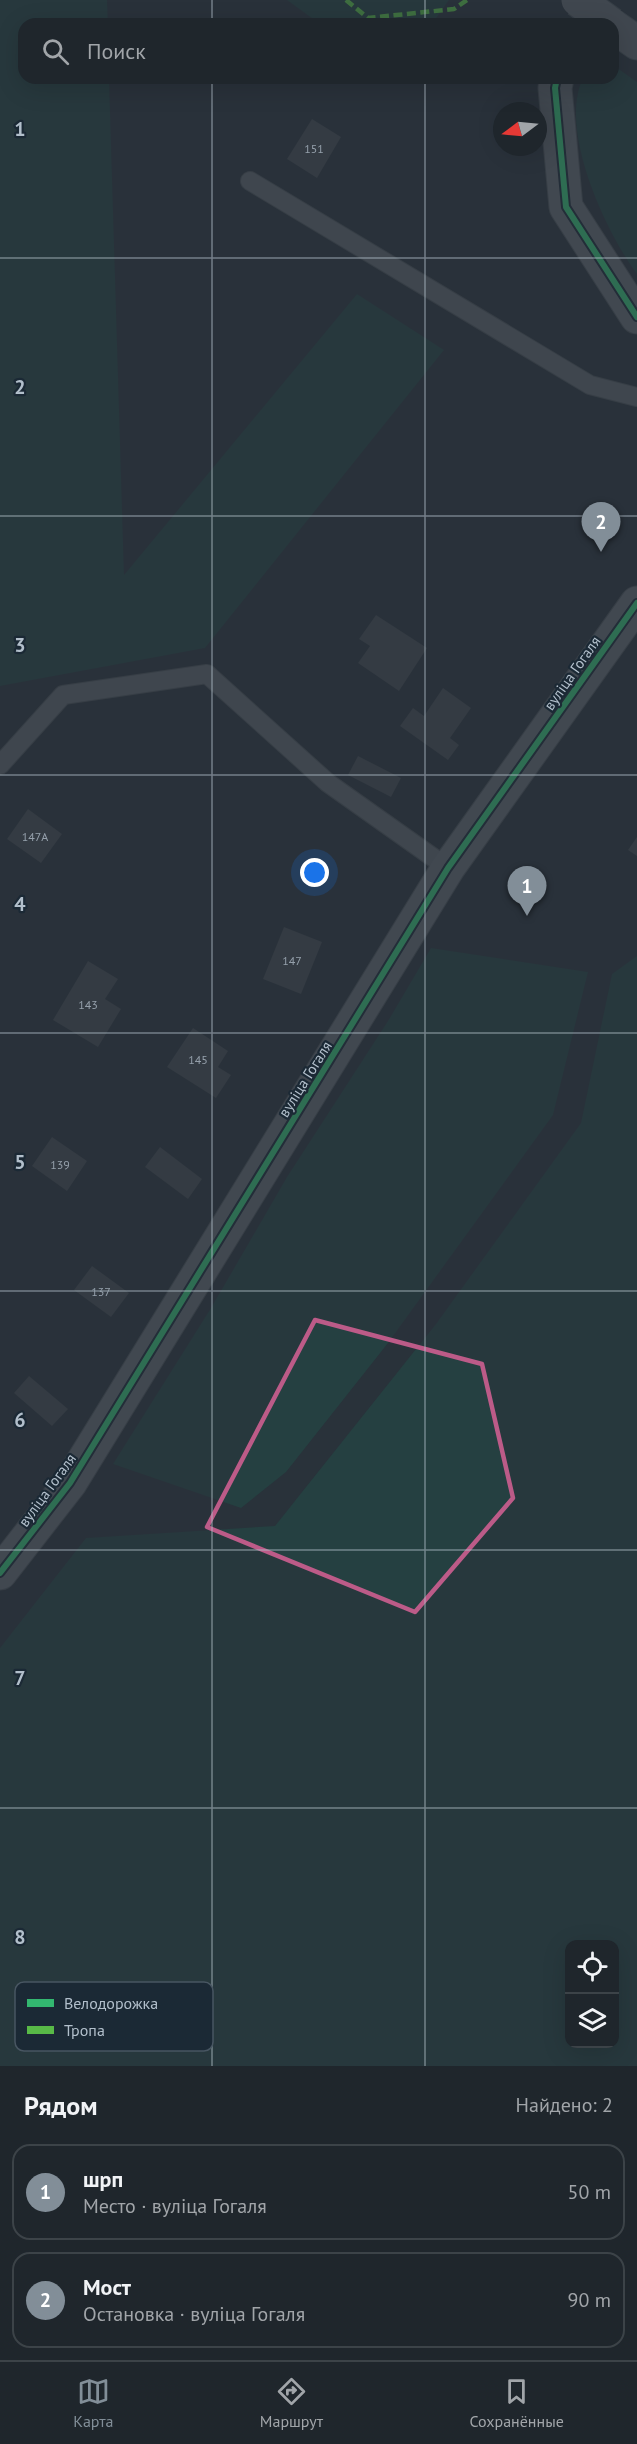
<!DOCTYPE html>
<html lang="ru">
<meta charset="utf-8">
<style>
:root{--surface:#1f262c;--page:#2c3238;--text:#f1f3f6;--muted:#a1a5a9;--line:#3c4348;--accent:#828e98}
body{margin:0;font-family:"PT Sans",sans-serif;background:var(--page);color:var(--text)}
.controls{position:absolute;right:18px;bottom:18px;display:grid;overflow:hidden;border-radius:12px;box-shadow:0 6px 24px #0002}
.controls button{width:54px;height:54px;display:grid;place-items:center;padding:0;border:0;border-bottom:2px solid var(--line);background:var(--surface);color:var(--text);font:30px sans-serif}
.compass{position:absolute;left:493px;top:102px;width:54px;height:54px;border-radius:50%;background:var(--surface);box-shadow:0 6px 24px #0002;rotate:254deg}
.you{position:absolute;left:315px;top:873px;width:21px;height:21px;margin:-15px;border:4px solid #fff;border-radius:50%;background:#1a73e8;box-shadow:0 0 0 9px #1a73e833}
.badge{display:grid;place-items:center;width:39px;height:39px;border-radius:50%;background:var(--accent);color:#fff;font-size:20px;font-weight:700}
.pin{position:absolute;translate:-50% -50px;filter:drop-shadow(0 2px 3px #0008)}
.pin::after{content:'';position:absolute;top:32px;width:21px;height:18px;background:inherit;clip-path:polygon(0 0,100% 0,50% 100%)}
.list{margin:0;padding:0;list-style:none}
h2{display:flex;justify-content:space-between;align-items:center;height:78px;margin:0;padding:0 24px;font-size:26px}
h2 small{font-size:20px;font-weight:400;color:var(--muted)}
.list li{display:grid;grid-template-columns:39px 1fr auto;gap:18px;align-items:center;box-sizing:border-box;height:96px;margin:0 12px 12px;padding:0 12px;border:2px solid var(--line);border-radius:18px}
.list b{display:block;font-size:22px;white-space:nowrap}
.list p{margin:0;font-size:20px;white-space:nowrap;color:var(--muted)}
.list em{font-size:20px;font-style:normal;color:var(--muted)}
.icon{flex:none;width:33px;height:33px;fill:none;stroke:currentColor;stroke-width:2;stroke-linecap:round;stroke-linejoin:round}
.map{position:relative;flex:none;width:637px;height:2066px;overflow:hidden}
.search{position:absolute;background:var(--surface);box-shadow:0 6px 24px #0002;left:18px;right:18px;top:18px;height:66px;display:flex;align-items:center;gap:15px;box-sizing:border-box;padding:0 21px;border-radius:18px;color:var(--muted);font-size:22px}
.sheet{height:294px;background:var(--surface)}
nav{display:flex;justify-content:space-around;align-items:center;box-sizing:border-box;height:84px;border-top:2px solid var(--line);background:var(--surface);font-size:16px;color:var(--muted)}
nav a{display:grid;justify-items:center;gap:3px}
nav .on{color:var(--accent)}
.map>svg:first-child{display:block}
.green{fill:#254041;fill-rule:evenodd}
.building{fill:#40474e}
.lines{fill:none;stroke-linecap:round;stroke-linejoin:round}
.lane-casing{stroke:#474e54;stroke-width:20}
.secondary-casing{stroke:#474e54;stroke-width:35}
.primary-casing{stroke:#464f56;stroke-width:35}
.lane{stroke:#596067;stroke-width:18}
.secondary{stroke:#5d646c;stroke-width:33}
.primary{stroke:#5c6369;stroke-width:33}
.primary-bridge-casing{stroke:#464f56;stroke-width:35;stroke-linecap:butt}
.primary-bridge{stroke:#5c6369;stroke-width:33}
.quiet{stroke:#58b947;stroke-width:4.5;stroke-dasharray:9 4.5;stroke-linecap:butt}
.cycleway-casing{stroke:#1b2935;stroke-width:10}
.cycleway{stroke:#33b770;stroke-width:6}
.marked{fill:none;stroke:#bc5b88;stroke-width:4.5;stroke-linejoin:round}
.grid{fill:none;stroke:#b2bfcb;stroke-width:1.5;stroke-opacity:0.55}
.labels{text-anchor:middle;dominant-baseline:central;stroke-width:4.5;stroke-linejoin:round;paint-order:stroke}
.number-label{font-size:12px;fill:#96a1ac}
.street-label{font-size:15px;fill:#b2bfcb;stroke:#1b2935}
.key{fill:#1b2935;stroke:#485662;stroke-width:1.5}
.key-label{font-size:16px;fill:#b2bfcb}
.grid-label{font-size:20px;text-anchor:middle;font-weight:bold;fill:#b2bfcb;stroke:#1b2935;stroke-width:4.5;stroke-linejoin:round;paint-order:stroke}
</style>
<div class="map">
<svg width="637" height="2066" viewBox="0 0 637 2066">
<rect width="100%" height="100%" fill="#29323a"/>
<path class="green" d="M0,0H107L108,24H24V78H109L124,575L357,294L444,350L205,648L0,686Z
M287,0H449L432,24H320Z
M613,65L637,82V274C605,231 558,129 583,78H613Z
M431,948L588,972L553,1115L388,1343L286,1472L241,1508L113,1464L211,1308L287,1177L388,1021Z
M637,956V2066H0V1648L86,1538L275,1526L436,1324L581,1123L612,974ZM570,1944H614V2044H570Z"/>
<path class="building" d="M312,119L341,137L317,178L287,159Z
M376,615L427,648L399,691L358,663L370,646L359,639Z
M443,688L471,708L450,738L459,745L448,760L400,726L413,708L424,716Z
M358,756L401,778L391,797L348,775Z
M28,809L62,834L41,863L7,839Z
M637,837V856L628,850Z
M284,927L322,942L301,994L263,979Z
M88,961L118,979L105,999L121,1009L98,1047L53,1020Z
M193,1028L228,1051L218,1067L231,1075L216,1098L167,1067Z
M52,1137L87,1161L67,1191L32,1166Z
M160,1147L202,1179L188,1199L145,1167Z
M92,1266L129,1293L111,1317L74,1290Z
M29,1376L68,1409L52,1426L14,1393Z"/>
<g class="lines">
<defs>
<path id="lane" d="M250,181L590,385L637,397
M0,765L63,695L207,674L328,783L448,868"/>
<path id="secondary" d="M557,78L555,88L566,207L637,317
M0,1573L70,1483L448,868L637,603"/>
<path id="primary" d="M613,26L637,43"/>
</defs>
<use href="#lane" class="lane-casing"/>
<use href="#secondary" class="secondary-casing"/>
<use href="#primary" class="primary-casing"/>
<use href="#lane" class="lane"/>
<use href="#secondary" class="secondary"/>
<use href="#primary" class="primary"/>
<defs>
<path id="primary-bridge" d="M578,0L611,24"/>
</defs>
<use href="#primary-bridge" class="primary-bridge-casing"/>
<use href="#primary-bridge" class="primary-bridge"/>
<path class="quiet" d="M346,0L368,18L454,9L467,0"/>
<defs>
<path id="cycleway" d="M557,78L555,88L566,207L637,317
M0,1573L70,1483L448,868L637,603"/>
</defs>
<use href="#cycleway" class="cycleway-casing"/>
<use href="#cycleway" class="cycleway"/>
</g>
<path d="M0 0H637V2066H0ZM315,1320L482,1364L513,1498L415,1612L207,1527Z" fill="#29323a" fill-opacity=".55" fill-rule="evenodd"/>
<path class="marked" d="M315,1320L482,1364L513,1498L415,1612L207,1527Z"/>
<path class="grid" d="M212,0V24M425,0V24M212,78V2066M425,78V2066M0,258H637M0,516H637M0,775H637M0,1033H637M0,1291H637M0,1550H637M0,1808H637"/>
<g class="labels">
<g class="number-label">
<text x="314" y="148">151</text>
<text x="35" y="836">147А</text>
<text x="292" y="960">147</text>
<text x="88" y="1004">143</text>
<text x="198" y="1059">145</text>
<text x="60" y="1164">139</text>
<text x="101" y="1291">137</text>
</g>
<g class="street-label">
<text transform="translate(572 673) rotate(-55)">вуліца Гогаля</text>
<text transform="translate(305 1079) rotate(-58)">вуліца Гогаля</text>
<text transform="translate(47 1490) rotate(-54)">вуліца Гогаля</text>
</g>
</g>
<rect x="15" y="1982" width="198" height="69" rx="9" class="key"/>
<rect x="27" y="1999" width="27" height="8" fill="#33b770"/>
<rect x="27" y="2026" width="27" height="8" fill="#58b947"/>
<g class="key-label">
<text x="64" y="2009">Велодорожка</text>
<text x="64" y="2036">Тропа</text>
</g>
<g class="grid-label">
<text x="20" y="136">1</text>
<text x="20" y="394">2</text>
<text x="20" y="652">3</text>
<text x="20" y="911">4</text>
<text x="20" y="1169">5</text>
<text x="20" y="1427">6</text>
<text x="20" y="1685">7</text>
<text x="20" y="1944">8</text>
</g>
</svg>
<div class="controls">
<button><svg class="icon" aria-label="locate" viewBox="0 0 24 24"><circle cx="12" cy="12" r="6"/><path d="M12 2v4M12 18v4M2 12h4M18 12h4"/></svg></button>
<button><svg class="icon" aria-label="layers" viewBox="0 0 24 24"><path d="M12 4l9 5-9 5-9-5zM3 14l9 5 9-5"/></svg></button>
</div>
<svg class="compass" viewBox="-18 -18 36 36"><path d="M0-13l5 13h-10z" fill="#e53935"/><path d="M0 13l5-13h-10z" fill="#a1a5a9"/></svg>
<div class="you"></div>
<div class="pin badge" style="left:527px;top:916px">1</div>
<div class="pin badge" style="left:601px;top:552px">2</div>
<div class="search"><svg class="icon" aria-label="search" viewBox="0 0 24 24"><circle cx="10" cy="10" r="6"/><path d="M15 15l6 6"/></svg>Поиск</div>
</div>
<section class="sheet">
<h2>Рядом<small>Найдено: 2</small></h2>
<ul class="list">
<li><span class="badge">1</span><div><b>шрп</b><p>Место · вуліца Гогаля</p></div><em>50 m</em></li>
<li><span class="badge">2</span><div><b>Мост</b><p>Остановка · вуліца Гогаля</p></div><em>90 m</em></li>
</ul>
</section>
<nav>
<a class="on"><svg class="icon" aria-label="map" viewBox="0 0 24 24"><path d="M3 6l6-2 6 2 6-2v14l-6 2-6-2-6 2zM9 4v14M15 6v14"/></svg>Карта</a>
<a><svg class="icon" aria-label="directions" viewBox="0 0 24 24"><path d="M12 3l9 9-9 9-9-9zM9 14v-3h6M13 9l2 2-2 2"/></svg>Маршрут</a>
<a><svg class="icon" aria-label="saved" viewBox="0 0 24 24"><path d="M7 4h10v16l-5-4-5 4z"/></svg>Сохранённые</a>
</nav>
